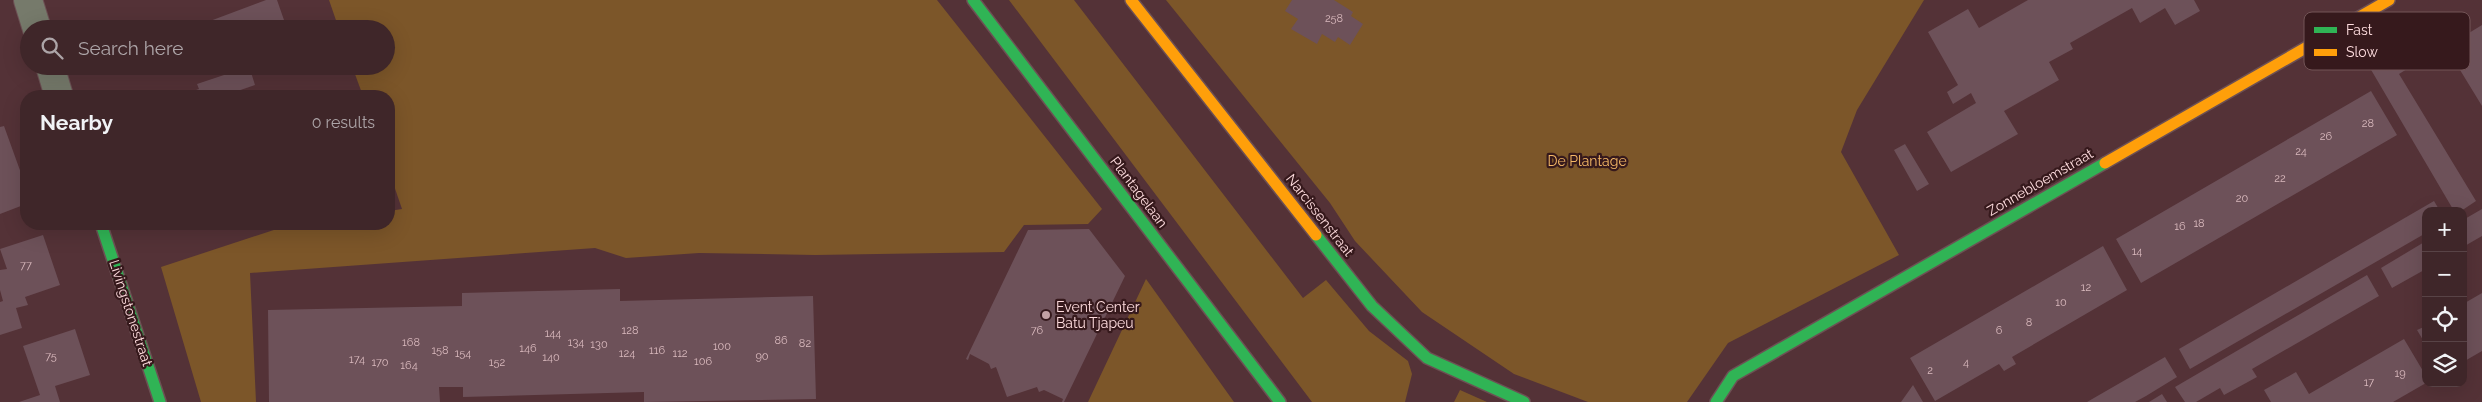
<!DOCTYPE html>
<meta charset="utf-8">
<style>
:root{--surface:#3f2629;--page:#462e31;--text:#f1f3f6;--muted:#ada5a8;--line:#584346}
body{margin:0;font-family:Raleway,sans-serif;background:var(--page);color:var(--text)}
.controls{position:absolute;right:15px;bottom:15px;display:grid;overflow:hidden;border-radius:10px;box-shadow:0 5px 20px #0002}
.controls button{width:45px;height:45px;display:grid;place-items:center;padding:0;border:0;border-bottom:1px solid var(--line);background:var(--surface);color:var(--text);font:25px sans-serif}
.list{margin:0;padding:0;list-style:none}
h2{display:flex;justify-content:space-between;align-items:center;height:65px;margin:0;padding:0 20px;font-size:21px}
h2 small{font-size:16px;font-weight:400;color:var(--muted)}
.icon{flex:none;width:28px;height:28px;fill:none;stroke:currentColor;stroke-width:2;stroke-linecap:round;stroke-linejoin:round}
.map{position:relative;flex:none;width:2482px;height:402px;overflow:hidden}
.search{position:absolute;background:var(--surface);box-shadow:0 5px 20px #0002;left:20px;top:20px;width:375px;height:55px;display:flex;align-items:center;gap:12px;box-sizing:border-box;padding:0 18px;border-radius:28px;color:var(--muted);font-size:19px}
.panel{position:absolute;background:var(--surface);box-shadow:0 5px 20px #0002;left:20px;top:90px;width:375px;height:140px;border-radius:20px}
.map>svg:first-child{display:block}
.green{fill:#7c5629}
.building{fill:#6d5159}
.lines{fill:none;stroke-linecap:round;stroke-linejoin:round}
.street-casing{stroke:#6d5054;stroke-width:30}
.fast-casing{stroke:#6d5054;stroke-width:14}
.slow-casing{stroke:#6d5054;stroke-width:14}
.street{stroke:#767a6b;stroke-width:28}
.fast{stroke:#30b455;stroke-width:11}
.slow{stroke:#ff9f0a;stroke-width:11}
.poi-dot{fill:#c3a1a4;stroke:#36191c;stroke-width:2}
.labels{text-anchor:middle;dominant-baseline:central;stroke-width:4.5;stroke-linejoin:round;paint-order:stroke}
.number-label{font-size:11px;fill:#dababe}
.park-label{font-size:14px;fill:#f6b966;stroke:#36191c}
.street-label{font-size:14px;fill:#ffdddf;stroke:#36191c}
.poi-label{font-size:14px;fill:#ffdddf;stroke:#36191c;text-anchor:start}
.key{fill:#36191c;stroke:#725456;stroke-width:1}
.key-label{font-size:14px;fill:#ffdddf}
</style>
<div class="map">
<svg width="2482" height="402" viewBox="0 0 2482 402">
<rect width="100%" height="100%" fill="#543237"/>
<path class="green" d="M329,0H937L1102,209L1088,224L1024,225L1004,252L815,255L699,253L626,258L595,248L250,273L256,402H201L161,267L286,226L304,224H389V211L402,209L389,171V96H363L352,66H386V29H339Z
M1009,0H1074L1303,298L1326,280L1369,331L1408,361L1412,374L1405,402H1312Z
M1166,0H1924L1857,110L1841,152L1899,255L1728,343L1687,402H1588L1514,374L1422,312L1355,241L1330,203Z
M1146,279L1234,402H1088Z
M1460,390L1487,402H1454Z"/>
<path class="building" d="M266,0H277L284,20L254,29H204L202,24Z
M1292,0H1334L1353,12L1351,16L1363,24L1350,45L1338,37L1335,42L1322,34L1317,44L1291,29L1298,19L1285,11Z
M2028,0H2194L2200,11L2175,25L2165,8L2140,23L2132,8L2070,43L2073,49L2049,62L2059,80L2004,111L2018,134L1951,172L1927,132L1976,103L1971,93L1953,104L1947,92L1958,85L1928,32L1968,9L1979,28Z
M2482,25V106L2446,47Z
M2405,47L2415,64L2399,74L2476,201L2461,211H2454L2370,68Z
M237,66H249L255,85L229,94L230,96H177L199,89L197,84L239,70Z
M2371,91L2397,135L2141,283L2116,239Z
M4,126L26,187V204L0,214V127Z
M1905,144L1929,184L1917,191L1894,150Z
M2434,201L2440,211H2426V233L2190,369L2179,349Z
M2482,209V236L2463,247V220Z
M1089,229L1125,276L1064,402H1062L1063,399L1044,390L1039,392L1037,387L1007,397L996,367L991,369L989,364L970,354L968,360L966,359L1028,230Z
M43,235L60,285L25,297L28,305L16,308L22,328L0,335V302L3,301L0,290V270L7,269L0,249Z
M2426,241V269L2392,288L2381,268Z
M2103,246L2127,290L2012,357L2016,364L2004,371L1999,364L1935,401L1910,358Z
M2367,275L2379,296L2252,369L2257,377L2224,395L2220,388L2196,402H2185L2175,387Z
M620,289V301L813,296L816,399L644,402V392L463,397V387H439L440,402H269L268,310L462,306V293Z
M2482,293V351L2463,362V304Z
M2426,326V345L2417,330Z
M75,329L90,375L55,386L60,402H19L40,395L23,346Z
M2404,339L2426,376V383L2393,402H2271L2264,390L2296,372L2309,394Z
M2165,357L2177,377L2146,396L2135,402H2087Z
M1913,385L1923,402H1901Z
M2162,394L2167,402H2149Z"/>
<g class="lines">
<defs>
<path id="street" d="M28,0L37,29
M50,66L59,96"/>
<path id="fast" d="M973,0L1280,402
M101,224L160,402
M1316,235L1372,306L1427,358L1524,402
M1716,402L1733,376L2105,163"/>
<path id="slow" d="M1131,0L1316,235
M2105,163L2389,0"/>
</defs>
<use href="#street" class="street-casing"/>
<use href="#fast" class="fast-casing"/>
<use href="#slow" class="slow-casing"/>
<use href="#street" class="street"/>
<use href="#fast" class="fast"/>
<use href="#slow" class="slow"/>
</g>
<circle class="poi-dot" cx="1046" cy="315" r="5"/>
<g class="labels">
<g class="number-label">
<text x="1334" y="18">258</text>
<text x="2368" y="123">28</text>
<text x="2326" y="136">26</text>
<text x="2301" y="151">24</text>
<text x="2280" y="178">22</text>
<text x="2242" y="198">20</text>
<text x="2199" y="223">18</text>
<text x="2180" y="226">16</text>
<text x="2137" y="251">14</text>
<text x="26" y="265">77</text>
<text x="2086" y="287">12</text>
<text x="2061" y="302">10</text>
<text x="2029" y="322">8</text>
<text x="630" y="330">128</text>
<text x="1037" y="330">76</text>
<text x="1999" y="330">6</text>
<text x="553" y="333">144</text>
<text x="781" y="340">86</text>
<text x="411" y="342">168</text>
<text x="576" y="342">134</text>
<text x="805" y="343">82</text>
<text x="599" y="344">130</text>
<text x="722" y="346">100</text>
<text x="528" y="348">146</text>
<text x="440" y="350">158</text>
<text x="657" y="350">116</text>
<text x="463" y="353">154</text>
<text x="627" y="353">124</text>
<text x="680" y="353">112</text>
<text x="51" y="356">75</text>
<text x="762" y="356">90</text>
<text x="551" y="357">140</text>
<text x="357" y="359">174</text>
<text x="703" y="361">106</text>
<text x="380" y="362">170</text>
<text x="497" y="362">152</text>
<text x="1966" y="362">4</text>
<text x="409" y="365">164</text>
<text x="1930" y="370">2</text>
<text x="2400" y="373">19</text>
<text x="2369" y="382">17</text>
</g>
<g class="park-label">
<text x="1587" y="161">De Plantage</text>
</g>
<g class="street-label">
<text transform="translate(2040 182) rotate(-30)">Zonnebloemstraat</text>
<text transform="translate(1139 192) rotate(53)">Plantagelaan</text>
<text transform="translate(1320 215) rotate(52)">Narcissenstraat</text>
<text transform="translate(131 313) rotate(72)">Livingstonestraat</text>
</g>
<g class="poi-label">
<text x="1056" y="307">Event Center<tspan x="1056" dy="16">Batu Tjapeu</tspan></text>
</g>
</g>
<rect x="2304" y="12" width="166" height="58" rx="8" class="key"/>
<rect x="2314" y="27" width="23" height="6" fill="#30b455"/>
<rect x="2314" y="49" width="23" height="7" fill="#ff9f0a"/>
<g class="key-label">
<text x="2346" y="35">Fast</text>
<text x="2346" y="57">Slow</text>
</g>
</svg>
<div class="controls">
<button>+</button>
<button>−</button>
<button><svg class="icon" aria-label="locate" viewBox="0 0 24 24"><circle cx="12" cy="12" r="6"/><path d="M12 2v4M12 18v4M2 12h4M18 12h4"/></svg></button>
<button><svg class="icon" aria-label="layers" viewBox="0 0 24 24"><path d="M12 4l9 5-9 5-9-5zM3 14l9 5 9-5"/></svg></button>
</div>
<div class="search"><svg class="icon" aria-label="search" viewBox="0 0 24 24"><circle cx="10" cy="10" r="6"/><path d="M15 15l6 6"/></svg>Search here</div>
<section class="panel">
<h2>Nearby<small>0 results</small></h2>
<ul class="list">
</ul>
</section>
</div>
